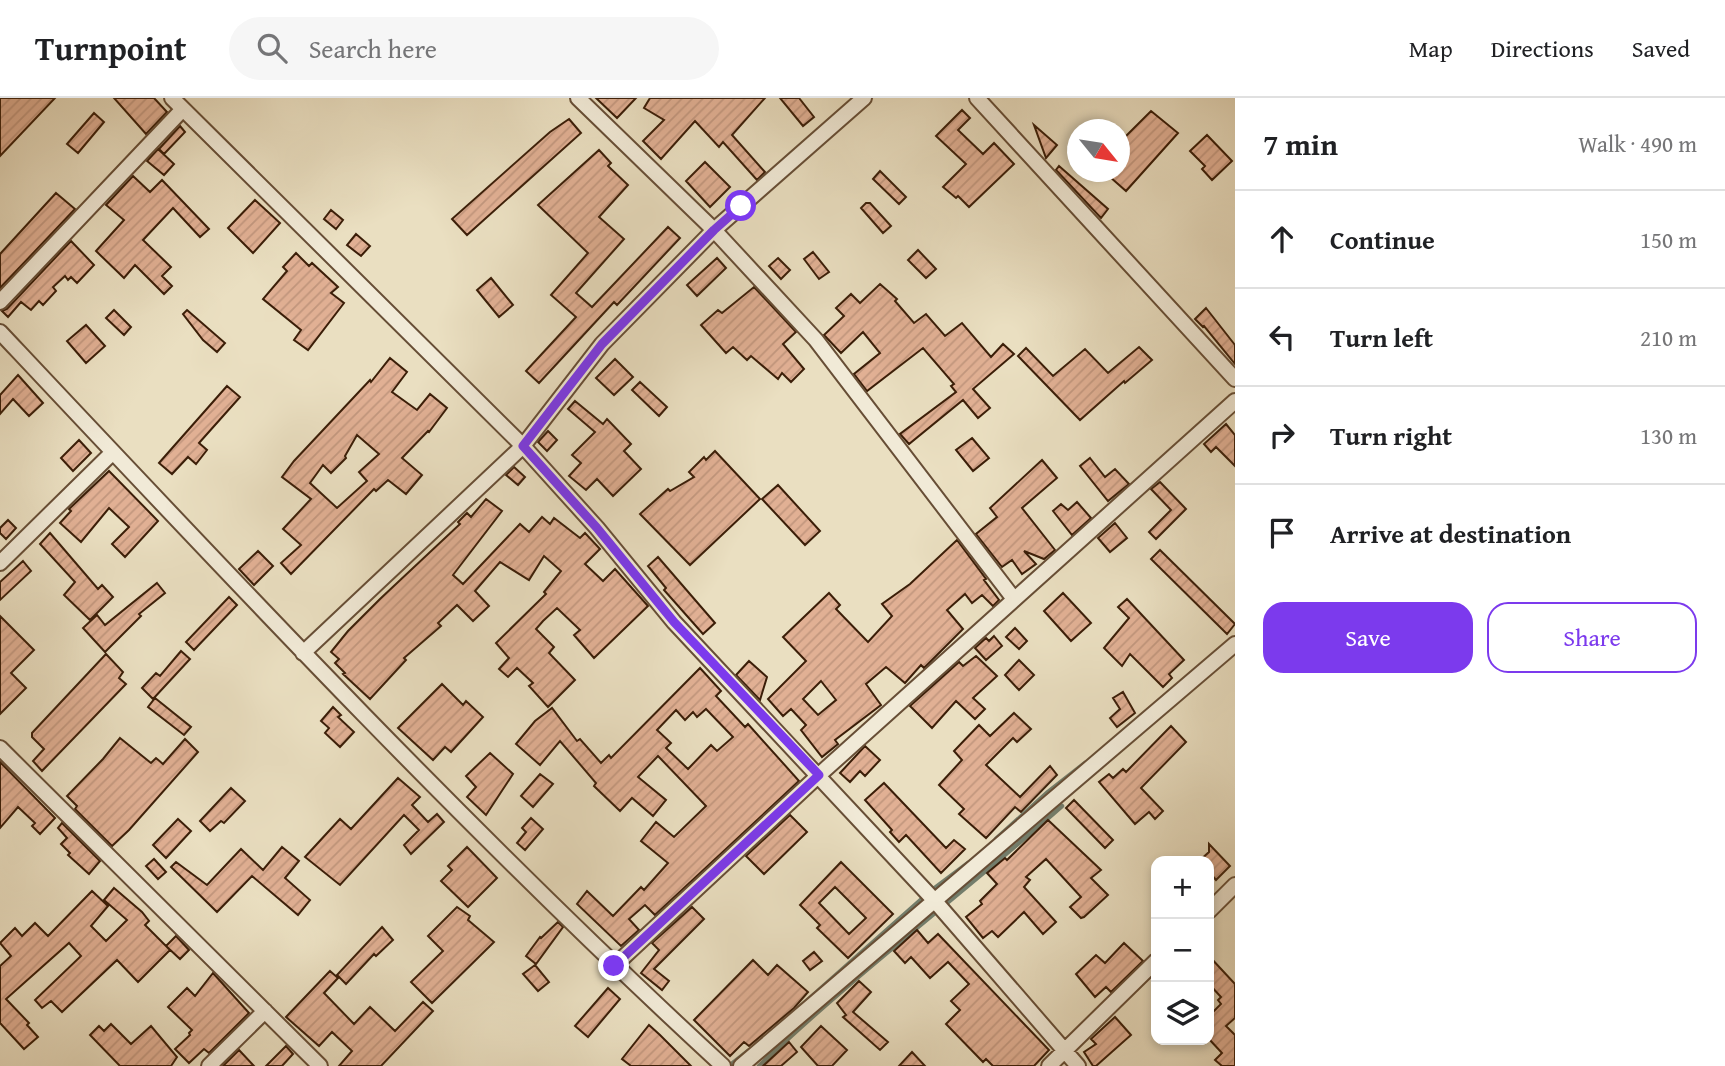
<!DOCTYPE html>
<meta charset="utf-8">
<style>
:root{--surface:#fff;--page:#f6f6f6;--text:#202124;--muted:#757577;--line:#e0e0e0;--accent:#7c3aed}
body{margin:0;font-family:"Gentium Book Plus",serif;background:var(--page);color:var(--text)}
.controls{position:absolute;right:21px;bottom:21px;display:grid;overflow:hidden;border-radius:14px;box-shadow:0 4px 10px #0003}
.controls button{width:63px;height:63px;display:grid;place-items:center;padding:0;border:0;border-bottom:2px solid var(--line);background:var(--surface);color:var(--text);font:35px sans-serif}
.compass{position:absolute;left:1067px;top:21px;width:63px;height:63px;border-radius:50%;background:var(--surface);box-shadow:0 4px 10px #0003;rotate:120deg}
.stop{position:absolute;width:21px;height:21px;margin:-16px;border:5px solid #7c3aed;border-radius:50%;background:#fff}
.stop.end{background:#7c3aed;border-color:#fff;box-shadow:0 2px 7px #0008}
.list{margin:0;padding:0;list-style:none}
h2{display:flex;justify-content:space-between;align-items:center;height:91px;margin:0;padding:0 28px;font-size:30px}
h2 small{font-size:23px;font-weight:400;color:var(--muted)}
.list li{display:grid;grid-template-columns:46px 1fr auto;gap:21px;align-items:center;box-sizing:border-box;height:98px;padding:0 28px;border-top:2px solid var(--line)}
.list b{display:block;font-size:26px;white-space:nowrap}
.list em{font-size:23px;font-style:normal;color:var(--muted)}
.actions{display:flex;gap:14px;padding:21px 28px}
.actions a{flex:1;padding:16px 0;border:2px solid var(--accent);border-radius:21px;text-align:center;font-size:24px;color:var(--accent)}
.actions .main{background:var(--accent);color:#fff}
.icon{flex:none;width:38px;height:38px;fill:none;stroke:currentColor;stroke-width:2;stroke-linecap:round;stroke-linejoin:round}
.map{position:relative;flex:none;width:1235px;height:968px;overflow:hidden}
header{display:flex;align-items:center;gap:42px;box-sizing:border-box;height:98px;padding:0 35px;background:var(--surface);border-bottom:2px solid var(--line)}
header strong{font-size:33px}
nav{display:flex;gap:38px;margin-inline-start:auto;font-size:24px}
.search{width:490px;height:63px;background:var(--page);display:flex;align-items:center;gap:18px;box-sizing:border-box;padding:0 24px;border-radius:38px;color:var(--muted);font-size:26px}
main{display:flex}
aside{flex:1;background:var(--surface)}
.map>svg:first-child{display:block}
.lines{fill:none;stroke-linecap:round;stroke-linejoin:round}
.stream{stroke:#737d6b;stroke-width:4.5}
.building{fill:url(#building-hatch);stroke:#3b1e08;stroke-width:2;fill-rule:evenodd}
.minor-casing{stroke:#674e36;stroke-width:18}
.minor{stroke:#f1ead7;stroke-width:14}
.route{stroke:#7c3aed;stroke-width:9}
</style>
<header>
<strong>Turnpoint</strong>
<div class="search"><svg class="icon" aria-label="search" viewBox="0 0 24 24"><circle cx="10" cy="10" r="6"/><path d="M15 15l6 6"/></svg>Search here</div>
<nav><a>Map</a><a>Directions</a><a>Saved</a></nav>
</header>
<main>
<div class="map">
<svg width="1235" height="968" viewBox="0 0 1235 968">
<defs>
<pattern id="building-hatch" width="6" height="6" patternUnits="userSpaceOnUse" patternTransform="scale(1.75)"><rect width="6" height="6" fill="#e1b094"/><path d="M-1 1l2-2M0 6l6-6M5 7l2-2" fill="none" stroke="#c2977e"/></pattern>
</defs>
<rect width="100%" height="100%" fill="#eadfc1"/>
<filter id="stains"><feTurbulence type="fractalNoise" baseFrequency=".00286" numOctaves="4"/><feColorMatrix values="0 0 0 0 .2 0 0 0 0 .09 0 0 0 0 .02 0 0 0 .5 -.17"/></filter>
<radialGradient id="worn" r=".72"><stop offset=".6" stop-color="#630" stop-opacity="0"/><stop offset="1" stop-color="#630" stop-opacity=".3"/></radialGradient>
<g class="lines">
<path class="stream" d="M996,741L1048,694L1085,665
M792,916L932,792L968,765
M729,968L748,953
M759,968C855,876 962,796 1062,708"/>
</g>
<path class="building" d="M0,0H55L0,58Z
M114,0H154L167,14L146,36Z
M596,0H636L617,20Z
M650,0H765L732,37L765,74L757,82L723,44L719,49L695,23L661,61L643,43L664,22L644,10Z
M780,0H799L814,19L803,28Z
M962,12L970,20L958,32L983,56L994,45L1014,66L969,109L958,98L956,100L943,89L966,66L936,38Z
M1151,13L1178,35L1126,93L1110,79L1115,74H1119V45Z
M94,15L104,24L78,55L67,46Z
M569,21L581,35L467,137L452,121L550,34Z
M1034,27L1057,47L1046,60Z
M180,28L185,34L164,56L159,51Z
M1207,37L1232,63L1212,82L1202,71L1205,68L1190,53Z
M158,51L174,66L164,77L147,63Z
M599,52L611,65L608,68L628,87L599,119L624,141L576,195L592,209L668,129L680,140L617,207L614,204L539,285L526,273L576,219L551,197L588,155L538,107Z
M705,64L730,89L710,109L686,83Z
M1059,68L1108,111L1101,120L1056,72Z
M880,73L906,99L899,106L873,81Z
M133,78L150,94L162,82L209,131L200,139L173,110L143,142L171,169L162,178L172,188L164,196L135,167L124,180L96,153L124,122L106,107Z
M56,95L75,111L0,190V156Z
M255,102L280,125L253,155L228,130Z
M866,105H870L891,128L883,135L861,110Z
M331,112L343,122L336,131L324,121Z
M356,136L370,148L361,158L347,147Z
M71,143L94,167L77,185L71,179L68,182L65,178L53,189L56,193L43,207L39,203L31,212L21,204L8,219L2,213L7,211Z
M918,152L936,171L926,180L908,162Z
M813,154L829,174L819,181L804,161Z
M296,155L309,168L312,165L338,189L331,195L344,205L308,252L294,242L301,232L263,201L287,173L283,169Z
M717,160L726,170L697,198L687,187Z
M778,160L790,172L781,181L769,168Z
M491,180L513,207L499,219L477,192Z
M880,186L897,201L895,203L914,225L926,216L945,238L962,225L991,259L1003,246L1014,256L973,291L990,310L978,320L963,302L909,346L900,336L956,294L951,288L954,286L923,250L867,293L854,276L880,255L863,234L841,255L824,237L844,218L836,210L851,196L860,205Z
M754,189L796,234L783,246L804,271L791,284L782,275L778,281L751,258L747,262L733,249L726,255L701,227L718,212L722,215Z
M1206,210L1235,247V266L1204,228L1203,229L1195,221Z
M114,212L131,229L124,237L106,220Z
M187,212L225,245L217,254L203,242L183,216Z
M86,227L105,248L86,265L67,243Z
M1139,249L1152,262L1125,285L1124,283L1080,322L1018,258L1026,250L1053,278L1085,251L1108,275Z
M390,260L407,274L392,294L417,312L430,296L447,310L429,334L428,333L402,360L422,377L406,396L388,382L376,393L374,391L291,476L281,465L301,447L283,431L311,401L282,379L294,363L370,282L371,284ZM357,337L379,356L359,374L367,383L337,410L310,385L323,367L331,375L346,360L345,358Z
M615,261L633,279L614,297L596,280Z
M18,277L43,305L29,318L13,301L0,316V297Z
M640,284L667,309L659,318L632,292Z
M227,288L240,299L199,345L207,352L196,366L188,359L172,376L159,365Z
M575,303L603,326L607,321L631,346L624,353L641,371L613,398L597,381L586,392L569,378L581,365L572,357L595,334L568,311Z
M1226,326L1235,337V368L1216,349L1211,354L1204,346Z
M548,333L557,342L547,353L538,344Z
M972,340L989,360L973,373L956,352Z
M79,342L91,355L73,373L61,360Z
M715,353L760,401L690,467L640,416L668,391L670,393L694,379L689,374L704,359L706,362Z
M1090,360L1105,379L1115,371L1129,386L1108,403L1080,368Z
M1042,362L1057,380L1022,410L1055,452L1044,461L1024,453L1036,466L1022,476L1012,462L1002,469L976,436L997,419L990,410Z
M514,369L525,379L518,387L506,377Z
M109,373L158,423L125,459L112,446L129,429L109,410L81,444L60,425L71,413L69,411Z
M1160,384L1186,411L1156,441L1149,434L1171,412L1151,391Z
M778,387L820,433L805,447L762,401Z
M486,401L502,413L453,477L463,486L520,426L529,434L542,419L550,426L554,420L580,440L585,435L600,451L585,466L603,483L615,471L648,508L594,560L574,537L580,532L557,510L543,523L536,531L554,549L549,555L575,582L548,609L529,588L533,585L517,570L508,579L499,571L509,560L496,545L546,496L544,494L561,473L544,458L529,482L500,464L475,493L489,508L473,523L457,507L438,525L441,528L404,560L406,562L370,601L343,576L345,575L335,565L339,561L331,554L348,533L380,501L460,426L458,424L467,415L471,419Z
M1077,404L1091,420L1072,437L1053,413L1061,406L1068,412Z
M8,422L16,430L6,441L0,435V430Z
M1115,425L1127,440L1110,454L1098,440Z
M50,435L98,491L102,487L113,499L90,522L64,497L75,484L40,446Z
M957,442L986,481L984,482L999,502L993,508L982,497L972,505L965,496L947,512L963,531L924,570L921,567L905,585L886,569L866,586L881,607L835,642L838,646L822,659L801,632L806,627L791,611L783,618L768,601L806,563L783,539L829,495L840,507L836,511L868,544L892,518L882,506L910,486ZM821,583L836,602L818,617L803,601Z
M1160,452L1235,526L1227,536L1151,461Z
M258,453L273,468L254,487L239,471Z
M658,459L715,525L703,536L664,492L666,490L648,468Z
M23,463L31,473L0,502V484Z
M157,485L165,495L139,516L141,518L105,554L83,530L97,517L105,527Z
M1063,495L1091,525L1071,543L1044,513Z
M229,499L237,507L194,552L186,544Z
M1127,501L1184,562L1169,576L1172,580L1163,589L1130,556L1122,568L1104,550L1129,520L1118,509Z
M0,518L34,552L11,575L26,590L0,616Z
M1015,530L1027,543L1019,551L1006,539Z
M994,538L1002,548L986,562L975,550L986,540L989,543Z
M181,553L190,561L153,601L142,590L156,575L160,578Z
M106,556L123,574L119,580L126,586L42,673L33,663L44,651L32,639V635Z
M976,558L997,578L973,600L985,611L975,621L956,603L932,630L910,608L959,564L963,568Z
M1019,562L1034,577L1019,592L1005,577Z
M749,563L767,579L760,602L736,577Z
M700,570L721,593L716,598L745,629L748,626L799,683L655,817L645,807L629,821L639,832L621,848L577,806L587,793L613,818L641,789L644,792L668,765L641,743L656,724L674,739L706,708L658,658L638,679L666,702L653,718L632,700L620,713L594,688L596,685L560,643L540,667L516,646L535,623L552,610L577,643L580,641L601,665L609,657L611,660ZM706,611L733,639L717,653L711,647L688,671L666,650L671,645L657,632L676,612L685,622L693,614L697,619Z
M442,586L463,607L466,603L483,619L451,654L445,649L433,662L398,630Z
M1123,594L1135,615L1117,629L1110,620L1120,611L1113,600Z
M155,600L191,629L184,637L148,609Z
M333,609L341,617L338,619L354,634L340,649L325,635L329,630L321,623Z
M1014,615L1031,631L1017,644L1013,640L986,667L1020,699L1050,668L1057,677L1021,714L1015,709L986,740L959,716L964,711L939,687L962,662L954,653L979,627L990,638Z
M1171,628L1186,644L1141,690L1163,713L1155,721L1149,714L1135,726L1099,684L1109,676L1113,680L1123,671L1126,674Z
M120,640L151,665L156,660L163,666L185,641L198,654L129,732L112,748L75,711L77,708L67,698L103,661Z
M865,648L880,662L865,678L860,673L850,684L840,675Z
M490,655L513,676L486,717L467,699L476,689L466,678Z
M0,664L55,720L40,736L32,728L35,725L18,709L0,730Z
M540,676L553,686L533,709L521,698Z
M398,680L420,699L412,707L428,724L437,716L444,724L411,756L404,747L419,732L404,717L340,787L305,759L340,721L351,731Z
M884,685L946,750L954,742L965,751L941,775L906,737L899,744L890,734L892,732L865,702Z
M231,690L245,703L224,725L221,723L210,733L200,723Z
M1074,702L1113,742L1105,750L1066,710Z
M790,717L807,734L764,776L746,758Z
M531,720L543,731L525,752L517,745L526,734L522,730Z
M178,721L191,733L166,760L153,747Z
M1048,722L1101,772L1091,780L1108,797L1084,819L1081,820L1070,809L1081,799L1046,761L1026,779L1030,782L1024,789L1056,824L1043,836L1024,814L998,839L992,833L983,840L966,819L982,806L980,803L997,786L987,775L1005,760L1007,762Z
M62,725L100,763L89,776L68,757L70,755L61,746L67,740L58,730Z
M1209,746L1230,768L1216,782L1209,774V763H1199L1209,754Z
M282,749L299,763L285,780L310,802L298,817L252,778L217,814L171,769L176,764L207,787L241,751L263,772Z
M467,749L497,780L468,809L441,783L452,772L448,768Z
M154,761L166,774L158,781L146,768Z
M841,764L893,816L848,860L817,830L820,827L800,807ZM835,789L866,820L849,836L819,805Z
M114,790L142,814L149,823L145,827L170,852L138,884L117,862L62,914L51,903L42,910L35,902L81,858L69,845L6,901L29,925L27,927L38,939L24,951L0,925V868L11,858L0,845L15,830L22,838L35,825L48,838L92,793L108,808L91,828L106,843L127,822L104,802Z
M457,809L470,818L468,822L494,844L432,905L411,884L443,853L428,838Z
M692,809L704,821L654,871L669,883L662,892L641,875L659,852L652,845Z
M558,824L563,829L536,866L526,858L540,839L541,840Z
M382,829L393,842L376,858L374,856L346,886L337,877Z
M917,832L928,845L938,836L1049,952L1034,968H993L986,961L983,964L946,926L960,912L951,903L969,886L948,864L930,880L911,859L905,865L894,853Z
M176,838L189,852L180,861L166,848Z
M1124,845L1143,863L1111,894L1106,889L1095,899L1076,876L1096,857L1105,865Z
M814,854L822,863L810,872L803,863Z
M1209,858L1235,886V920L1226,928L1235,937V968H1222L1215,962L1222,955L1209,941V918L1221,906L1218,902L1221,899L1209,886Z
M753,862L768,877L777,867L808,894L794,910L749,948L744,944L730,958L694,922Z
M535,867L549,884L538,893L523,876Z
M330,873L338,880L324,895L354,926L370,909L395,933L423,904L433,913L381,968H339L352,953L332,934L319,948L286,919Z
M213,875L249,915L209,955L204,951L189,965L175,951L190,937L189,935L192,932L168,909L187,890L195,898Z
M859,883L871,894L853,914L888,944L880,952L843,919L846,917L837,905Z
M608,890L620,901L588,939L575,928Z
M1115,919L1131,937L1096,968H1093L1084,954L1096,946L1091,941Z
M111,926L131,946L151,928L177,959L171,968H120L90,937L99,928L104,933Z
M649,927L660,937L691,968H631L622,961Z
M821,928L847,952L832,968H818L801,949Z
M789,944L797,954L781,968H763Z
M286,948L293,956L282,968H266Z
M239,952L254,968H223Z
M912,954L925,968H899Z"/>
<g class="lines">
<defs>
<path id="minor" d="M172,0L523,348L597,430L674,524L934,802L1078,968
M578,0L714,132L816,242L1014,501
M977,0L1235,281
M0,204L183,11
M0,234C235,484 470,735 723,968
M0,465L113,354
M303,555L523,348L602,246L714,132L864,0
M0,650L320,968
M1209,813L1235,787
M614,868L819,677L1235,303
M209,968L265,913
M741,968L1235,546
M1049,968L1156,863"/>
</defs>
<use href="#minor" class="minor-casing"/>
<use href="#minor" class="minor"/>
</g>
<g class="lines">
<path class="route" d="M614,868L819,677L674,524L597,430L523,348L602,246L714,132L741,108"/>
</g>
<rect width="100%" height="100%" filter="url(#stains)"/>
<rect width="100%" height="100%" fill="url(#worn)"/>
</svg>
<div class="controls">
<button>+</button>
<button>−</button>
<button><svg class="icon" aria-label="layers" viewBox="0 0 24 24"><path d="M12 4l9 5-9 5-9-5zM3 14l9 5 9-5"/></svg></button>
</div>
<svg class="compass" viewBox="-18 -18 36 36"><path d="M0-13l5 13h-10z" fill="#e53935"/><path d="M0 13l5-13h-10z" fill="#757577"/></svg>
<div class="stop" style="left:741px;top:108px"></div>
<div class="stop end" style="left:614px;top:868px"></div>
</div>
<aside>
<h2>7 min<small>Walk · 490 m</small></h2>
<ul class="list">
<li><svg class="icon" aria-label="ahead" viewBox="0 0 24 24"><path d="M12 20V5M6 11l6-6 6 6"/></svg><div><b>Continue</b></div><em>150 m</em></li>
<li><svg class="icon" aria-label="left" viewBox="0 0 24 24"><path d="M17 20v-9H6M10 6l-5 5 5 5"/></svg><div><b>Turn left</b></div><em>210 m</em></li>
<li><svg class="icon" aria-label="right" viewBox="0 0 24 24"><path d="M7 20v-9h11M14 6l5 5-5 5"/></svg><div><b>Turn right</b></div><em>130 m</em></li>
<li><svg class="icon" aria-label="arrive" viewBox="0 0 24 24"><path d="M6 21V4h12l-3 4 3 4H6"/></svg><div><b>Arrive at destination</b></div></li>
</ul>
<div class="actions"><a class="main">Save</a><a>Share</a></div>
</aside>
</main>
